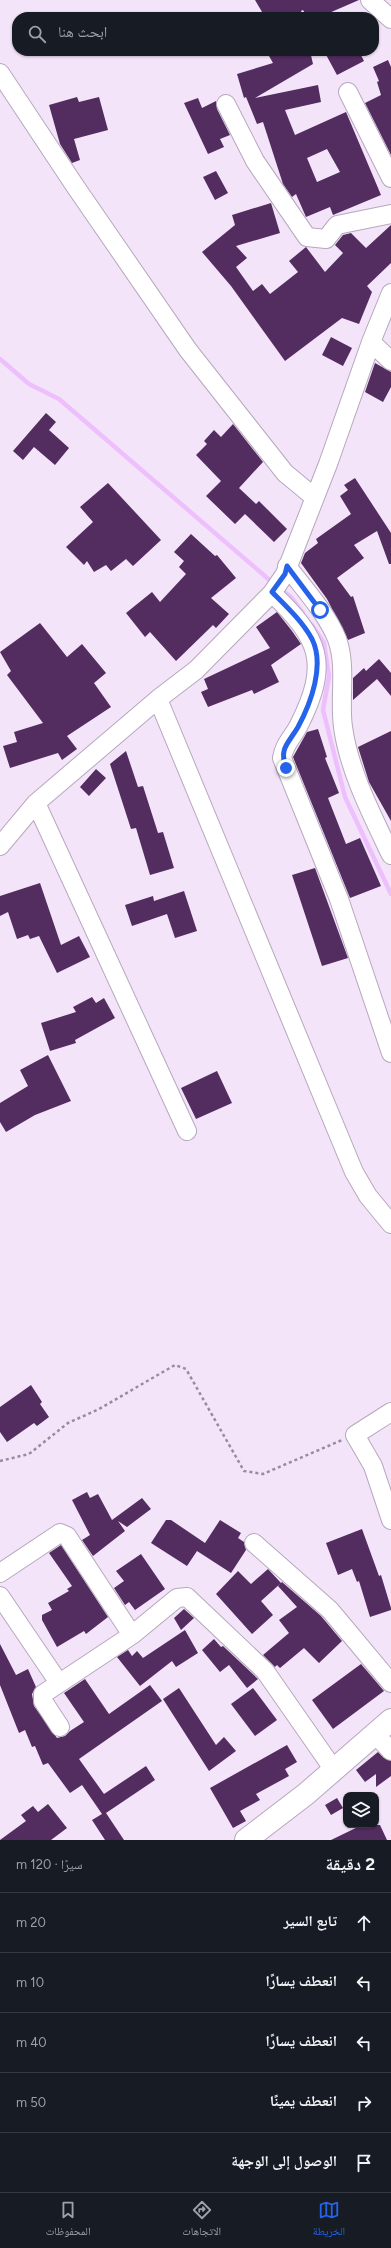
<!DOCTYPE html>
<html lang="ar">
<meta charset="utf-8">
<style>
:root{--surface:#171b24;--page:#20242c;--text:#f1f3f6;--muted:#9ea1a6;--line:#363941;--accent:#2563eb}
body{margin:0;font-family:Figtree,"Noto Naskh Arabic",sans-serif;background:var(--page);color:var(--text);direction:rtl}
.controls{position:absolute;right:12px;bottom:12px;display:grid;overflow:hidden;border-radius:8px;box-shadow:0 1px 3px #0004}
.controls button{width:36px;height:36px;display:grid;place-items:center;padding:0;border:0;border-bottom:1px solid var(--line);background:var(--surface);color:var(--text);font:20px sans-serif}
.stop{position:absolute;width:12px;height:12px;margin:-9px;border:3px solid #2563eb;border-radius:50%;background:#fff}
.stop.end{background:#2563eb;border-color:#fff;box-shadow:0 1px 4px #0008}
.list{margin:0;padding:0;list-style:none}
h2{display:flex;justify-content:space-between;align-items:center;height:52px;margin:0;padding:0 16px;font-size:17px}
h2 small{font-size:13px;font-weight:400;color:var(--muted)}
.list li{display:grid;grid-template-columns:26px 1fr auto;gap:12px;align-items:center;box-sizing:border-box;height:60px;padding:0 16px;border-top:1px solid var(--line)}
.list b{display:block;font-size:15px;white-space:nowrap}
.list em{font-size:13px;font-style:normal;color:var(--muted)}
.icon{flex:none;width:22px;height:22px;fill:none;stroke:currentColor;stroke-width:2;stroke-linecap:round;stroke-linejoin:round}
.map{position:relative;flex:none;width:391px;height:1840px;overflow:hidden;direction:ltr}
.search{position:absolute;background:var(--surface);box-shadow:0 1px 3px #0004;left:12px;right:12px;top:12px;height:44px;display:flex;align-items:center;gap:10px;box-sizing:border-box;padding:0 14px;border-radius:16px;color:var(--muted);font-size:15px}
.sheet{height:352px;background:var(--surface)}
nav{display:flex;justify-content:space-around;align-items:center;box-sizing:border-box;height:56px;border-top:1px solid var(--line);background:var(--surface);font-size:11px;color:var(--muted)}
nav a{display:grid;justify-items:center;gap:2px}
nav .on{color:var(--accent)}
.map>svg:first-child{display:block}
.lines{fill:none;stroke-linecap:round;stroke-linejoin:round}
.stream{stroke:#edbffd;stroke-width:4.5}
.building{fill:#532c60;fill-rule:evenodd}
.minor-casing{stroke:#b6a8bc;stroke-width:20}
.tertiary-casing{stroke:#b6a8bc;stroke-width:24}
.path{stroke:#978c9b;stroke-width:2.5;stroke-dasharray:3 3;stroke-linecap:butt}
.minor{stroke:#fff;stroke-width:18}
.tertiary{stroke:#fff;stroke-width:22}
.route{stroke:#2563eb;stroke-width:5}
</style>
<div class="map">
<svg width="391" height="1840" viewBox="0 0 391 1840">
<rect width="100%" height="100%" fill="#f4e4f9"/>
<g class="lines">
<path class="stream" d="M0,359L29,384L59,399L273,583
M279,588L291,597L303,613
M312,625L324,643L329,676L323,710L345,797L391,894"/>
</g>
<path class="building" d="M255,0H359L329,13L331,17H307L303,10L301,11L303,17H265Z
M277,51H310L313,64L255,98L318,85L321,102L285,110L295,135L346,112L381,195L333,215L330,207L306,217L296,194L292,197L283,184L263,122L257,124L246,97L244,98L237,74L273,63L269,56ZM327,149L340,172L317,182L307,158Z
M324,51H359L364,61L337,75Z
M388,60L391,67V155L365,103L381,95L377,82L379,81L373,67Z
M77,97L79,102L99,97L108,130L74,139L80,160L72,163L60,144L49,105Z
M198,98L202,108L216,101L217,109L230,135L220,139L224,147L208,154L184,103Z
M216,171L228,193L215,200L203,177Z
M271,203L280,233L236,246L247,258L236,267L253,291L262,284L270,294L298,272L289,261L306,247L325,272L343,253L335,245L343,235L351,233L366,248L391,225V263L367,286L372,292L359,324L342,318L285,361L231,286L202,252L235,225L232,215Z
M331,337L352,348L343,366L322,355Z
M375,363L391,372V387L383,402L365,392Z
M46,413L56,422L49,430L69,448L55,465L34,447L23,460L13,451Z
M233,424L263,462L239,488L256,504L259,501L287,529L274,542L245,514L235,524L206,496L221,481L196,455L207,444L204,441L214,430L221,437Z
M355,478L391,533V564H389L377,531L354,545L364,558L337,578L351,597L353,596L365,633L348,640L327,599L301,563L305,553L318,543L316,539L351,514L340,496L348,490L344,485Z
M108,483L161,540L133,566L126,559L111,571L106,565L94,572L87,561L84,565L66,547L93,522L80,507Z
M191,534L215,556L217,555L236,578L211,598L229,614L216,628L213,625L176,661L150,632L145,637L126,613L152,592L160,602L186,574L179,567L184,561L174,552Z
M277,612L292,631L301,644L271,665L279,682L254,694L252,690L208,707L201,692L208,689L204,679L270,648L256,627Z
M40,623L67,657L82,644L106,673L94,683L111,707L67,736L77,749L62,760L58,753L10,768L3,746L17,742L14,732L43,723L7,675L11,671L0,652Z
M379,659L391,673V696L377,679L353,700V678L364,668L366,671Z
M318,729L327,757L325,758L339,793L328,798L346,844L360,838L381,886L350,898L293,757L307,732Z
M391,731V821L369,782L358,747Z
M126,751L138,787L143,786L158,833L163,832L174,868L150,875L136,828L131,829L110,764Z
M96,769L106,778L89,796L80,787Z
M315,868L348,958L322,966L292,875Z
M40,883L61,945L79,936L90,957L57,973L39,936L30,939L28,935L17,939L8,912L0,916V896Z
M184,891L197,931L175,938L167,914L132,926L125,905L153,896L154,901Z
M92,997L96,1003L104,998L115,1018L75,1040L76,1043L50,1051L41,1023L76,1012L73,1007Z
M48,1055L71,1101L35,1115L6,1132L0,1122V1103L28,1086L20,1070Z
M217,1071L232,1103L196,1119L181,1088Z
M31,1385L42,1402L40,1404L49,1417L37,1426L34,1423L7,1442L0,1432V1407Z
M87,1492L90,1498L98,1494L112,1520L142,1498L151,1509L127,1527L118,1521L125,1531L93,1556L82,1540L90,1535L72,1500Z
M166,1520H171L205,1543L220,1520L241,1533L238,1538L244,1542L246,1550L231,1573L197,1551L187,1566L151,1543Z
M362,1529L379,1576L381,1575L391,1608V1610L370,1617L359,1581L357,1582L352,1569L338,1575L326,1543Z
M61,1545L108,1617L86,1634L84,1631L57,1647L42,1620V1615L52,1610L48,1603L69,1591L67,1589L72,1586L49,1553Z
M141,1554L165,1589L135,1610L129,1602L125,1605L114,1588L124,1581L116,1571Z
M268,1569L281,1583L261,1601L273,1615L252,1634L216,1594L238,1571L251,1584Z
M282,1582L321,1616L342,1641L319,1663L304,1648L280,1668L277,1665L275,1667L263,1655L289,1633L279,1620L297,1607L278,1586Z
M184,1609L194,1618L181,1630L174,1618Z
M185,1630L198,1653L176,1667L172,1661L140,1686L117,1657L128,1650L132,1656L137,1651L143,1658Z
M214,1639L221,1647L223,1646L258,1679L247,1688L229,1665L220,1672L202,1650Z
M0,1644L16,1675L28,1669L36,1687L32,1694L34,1706L57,1738L65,1736L70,1731L84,1722L64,1693L85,1679L109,1714L150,1685L162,1701L79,1759L104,1794L146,1766L155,1780L106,1813L124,1840H105L92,1820L102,1814L82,1785L70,1793L48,1763L43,1765L35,1746L32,1747L25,1730L19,1733L0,1685Z
M361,1664L384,1691L333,1729L312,1700Z
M179,1688L216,1745L224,1737L236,1751L209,1771L163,1699Z
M253,1688L277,1720L255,1736L231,1704Z
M287,1745L297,1762L285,1769L289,1776L256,1794L260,1800L240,1811L246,1821L233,1828L210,1788Z
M378,1752L384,1758L391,1761V1776L376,1787V1774L365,1782L356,1770Z
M337,1798L343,1808L331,1815L325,1805Z
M48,1804L67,1828L51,1840H0L26,1821L21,1815L33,1806L38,1812Z
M362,1825H380L387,1840H331Z"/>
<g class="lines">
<defs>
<path id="minor" d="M370,0L391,19
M0,73L75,186L188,350L285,473L314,497
M348,92L391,178
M226,104L255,161L307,237L326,239L337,225L391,214
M371,342L391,361
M287,566C304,589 326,612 337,639C347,666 339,699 343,727C349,771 372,815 391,855
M272,593C320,639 330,663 299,725C293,737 284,744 282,758L339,899L391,1053
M158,699L354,1172L368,1196L391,1224
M36,803L187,1131
M0,846L36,803L158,699L196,670L272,593L285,574L328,464L371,342L391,293
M391,1412L355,1435L373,1466L391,1520
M254,1543L330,1610L391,1683
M0,1573L60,1533L67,1536L132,1635
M0,1596L59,1683
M60,1727L43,1701V1694L132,1635L177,1598L187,1597L265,1671L334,1770
M375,1734L391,1751"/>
<path id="tertiary" d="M246,1840L306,1794L391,1720"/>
</defs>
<use href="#minor" class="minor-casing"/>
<use href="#tertiary" class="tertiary-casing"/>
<path class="path" d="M0,1461L29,1454L68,1423L99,1409L175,1365L186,1369L244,1471L263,1474L342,1440"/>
<use href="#minor" class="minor"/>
<use href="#tertiary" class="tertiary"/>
</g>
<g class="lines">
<path class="route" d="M286,768C279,748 288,744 298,727C311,703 325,665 312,639C302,621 287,607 272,592L285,574L287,566L320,610"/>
</g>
</svg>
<div class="controls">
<button><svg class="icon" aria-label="layers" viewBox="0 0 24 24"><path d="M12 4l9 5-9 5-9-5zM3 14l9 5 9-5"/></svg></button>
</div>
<div class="stop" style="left:320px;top:610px"></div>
<div class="stop end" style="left:286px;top:768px"></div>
<div class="search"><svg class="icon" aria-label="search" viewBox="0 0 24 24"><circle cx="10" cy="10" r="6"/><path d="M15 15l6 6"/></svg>ابحث هنا</div>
</div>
<section class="sheet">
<h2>2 دقيقة<small>سيرًا · 120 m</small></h2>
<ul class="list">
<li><svg class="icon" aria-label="ahead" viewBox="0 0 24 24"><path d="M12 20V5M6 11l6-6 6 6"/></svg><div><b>تابع السير</b></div><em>20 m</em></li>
<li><svg class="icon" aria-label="left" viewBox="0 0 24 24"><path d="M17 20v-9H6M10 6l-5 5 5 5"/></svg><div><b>انعطف يسارًا</b></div><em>10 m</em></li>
<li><svg class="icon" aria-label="left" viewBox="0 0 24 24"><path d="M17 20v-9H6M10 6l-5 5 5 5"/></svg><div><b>انعطف يسارًا</b></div><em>40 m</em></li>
<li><svg class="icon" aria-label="right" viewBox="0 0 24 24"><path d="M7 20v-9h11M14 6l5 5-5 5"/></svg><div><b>انعطف يمينًا</b></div><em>50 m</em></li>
<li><svg class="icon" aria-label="arrive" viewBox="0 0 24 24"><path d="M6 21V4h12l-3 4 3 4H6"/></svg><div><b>الوصول إلى الوجهة</b></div></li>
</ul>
</section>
<nav>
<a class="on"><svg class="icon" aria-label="map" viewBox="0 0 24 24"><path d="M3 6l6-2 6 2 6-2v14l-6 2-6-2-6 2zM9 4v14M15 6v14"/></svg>الخريطة</a>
<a><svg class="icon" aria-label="directions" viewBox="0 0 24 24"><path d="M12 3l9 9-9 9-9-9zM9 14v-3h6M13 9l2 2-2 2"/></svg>الاتجاهات</a>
<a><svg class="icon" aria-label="saved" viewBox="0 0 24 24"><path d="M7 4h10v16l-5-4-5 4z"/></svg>المحفوظات</a>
</nav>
